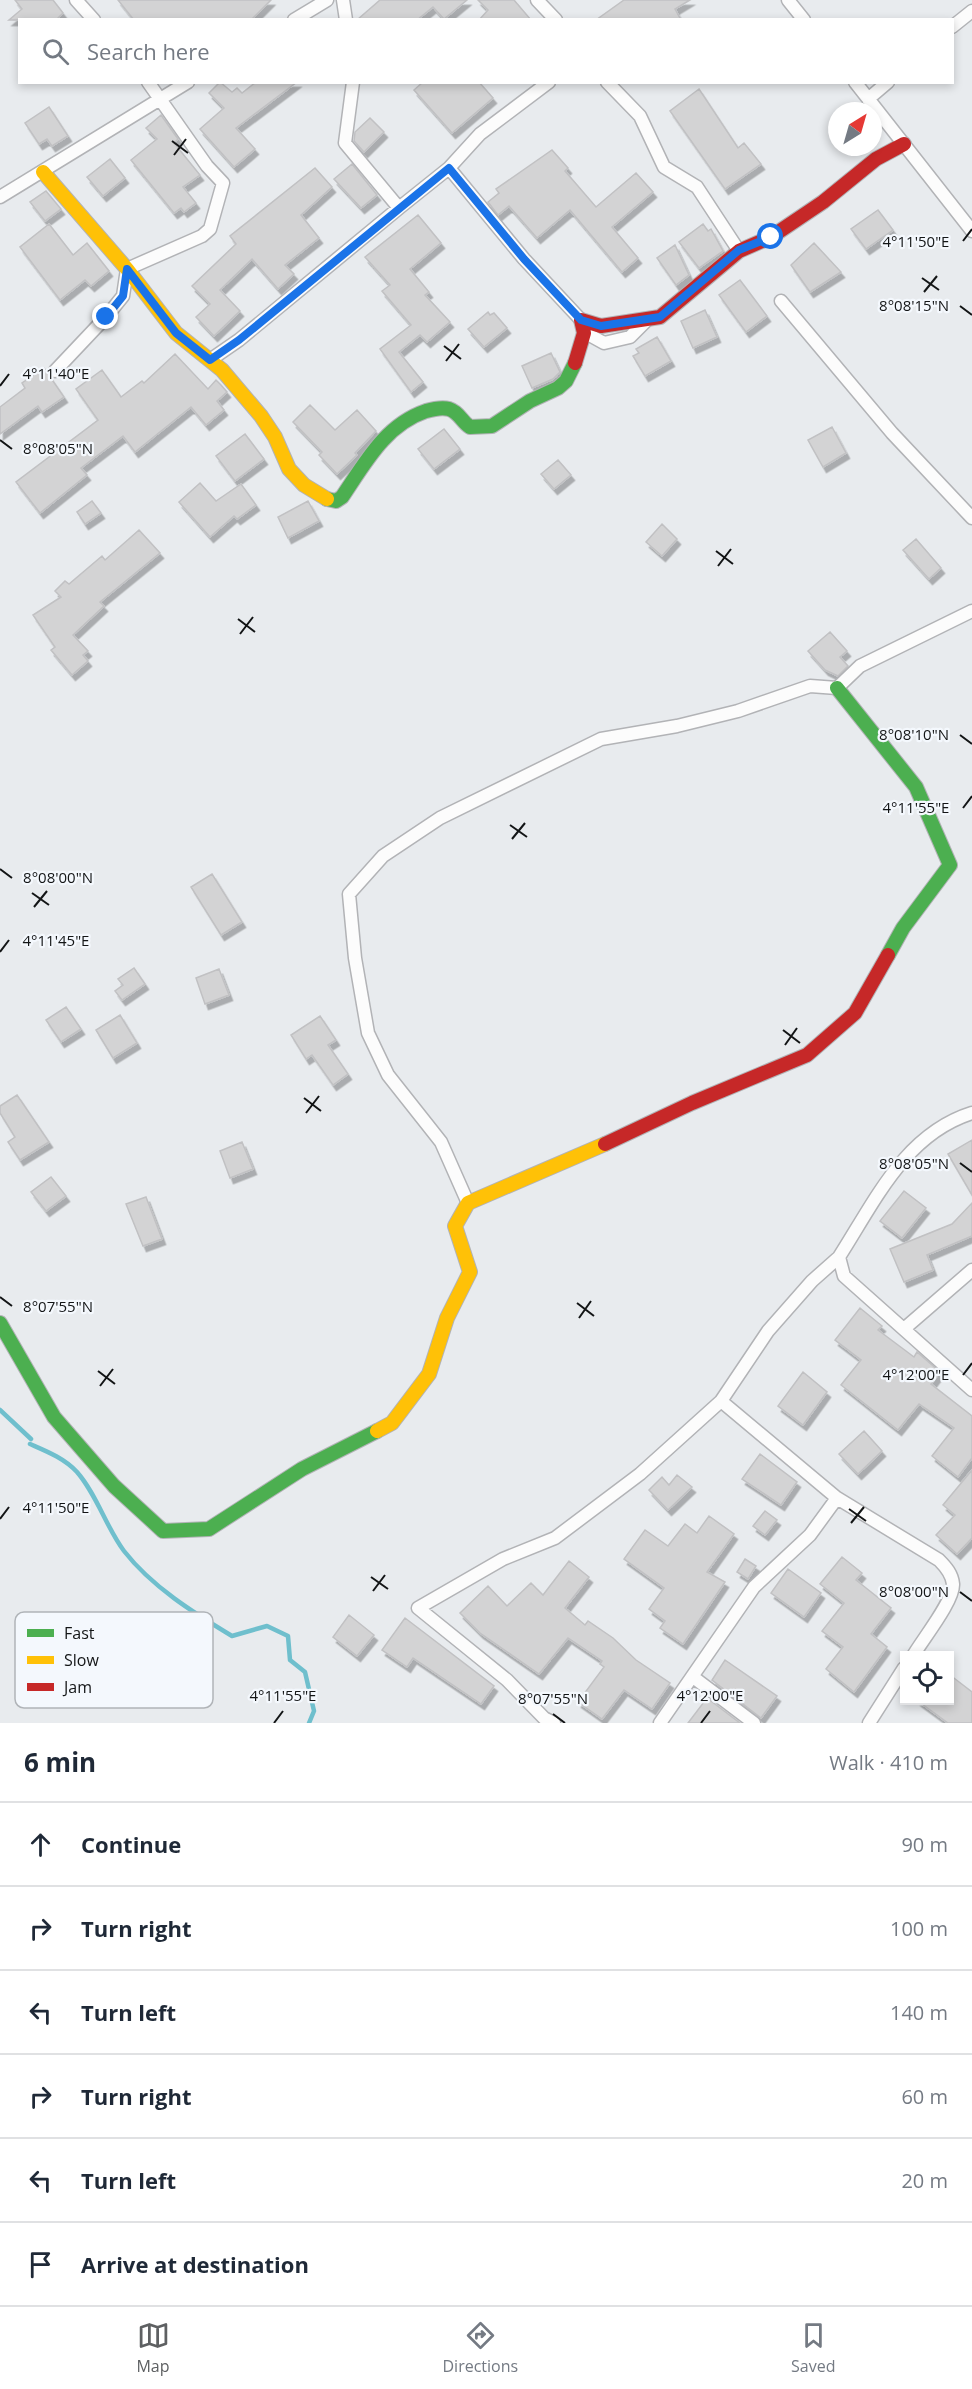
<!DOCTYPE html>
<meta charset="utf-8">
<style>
:root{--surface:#fff;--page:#f2f2f3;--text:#1f2937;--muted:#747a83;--line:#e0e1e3;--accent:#5e6062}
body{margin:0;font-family:"Open Sans",sans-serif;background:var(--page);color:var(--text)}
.controls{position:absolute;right:18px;bottom:18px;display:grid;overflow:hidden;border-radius:0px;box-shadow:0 3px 9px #0003}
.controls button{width:54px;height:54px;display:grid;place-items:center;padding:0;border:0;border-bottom:2px solid var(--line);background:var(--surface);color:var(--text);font:30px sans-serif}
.compass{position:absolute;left:828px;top:102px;width:54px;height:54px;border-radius:50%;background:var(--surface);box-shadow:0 3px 9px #0003;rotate:37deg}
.stop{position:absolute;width:18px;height:18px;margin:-14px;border:4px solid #1a73e8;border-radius:50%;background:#fff}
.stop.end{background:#1a73e8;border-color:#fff;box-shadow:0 2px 6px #0008}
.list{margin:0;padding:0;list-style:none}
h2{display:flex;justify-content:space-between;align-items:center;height:78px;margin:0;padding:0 24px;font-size:26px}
h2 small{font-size:20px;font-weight:400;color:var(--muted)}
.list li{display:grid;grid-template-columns:39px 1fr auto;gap:18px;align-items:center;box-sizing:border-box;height:84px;padding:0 24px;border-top:2px solid var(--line)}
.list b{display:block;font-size:22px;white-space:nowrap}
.list em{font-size:20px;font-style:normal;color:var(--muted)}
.icon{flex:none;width:33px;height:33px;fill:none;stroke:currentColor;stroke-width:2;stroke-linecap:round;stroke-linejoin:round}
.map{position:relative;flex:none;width:972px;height:1723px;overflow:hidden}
.search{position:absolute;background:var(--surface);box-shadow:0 3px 9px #0003;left:18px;right:18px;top:18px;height:66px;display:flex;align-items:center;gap:15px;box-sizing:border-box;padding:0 21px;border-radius:0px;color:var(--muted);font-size:22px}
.sheet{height:582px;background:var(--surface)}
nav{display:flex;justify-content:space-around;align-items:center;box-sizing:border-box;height:84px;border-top:2px solid var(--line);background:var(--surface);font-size:16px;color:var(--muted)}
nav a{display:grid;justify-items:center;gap:3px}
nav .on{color:var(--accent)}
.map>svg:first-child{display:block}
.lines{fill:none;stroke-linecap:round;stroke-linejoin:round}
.stream{stroke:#6fbfcd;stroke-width:4.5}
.building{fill:#d3d3d4;stroke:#c1c1c3;stroke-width:1.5;filter:url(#shadow)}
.street-casing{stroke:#b2b3b6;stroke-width:15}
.fast-casing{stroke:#b2b3b6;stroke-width:16}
.slow-casing{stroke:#b2b3b6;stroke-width:16}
.jam-casing{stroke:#b2b3b6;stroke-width:16}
.street{stroke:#fcfcfc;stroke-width:12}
.fast{stroke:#4caf50;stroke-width:14}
.slow{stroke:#ffc107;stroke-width:14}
.jam{stroke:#c62828;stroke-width:14}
.route{stroke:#1a73e8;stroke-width:8}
.ticks{fill:none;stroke:#131516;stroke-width:2}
.key{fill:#f4f8fd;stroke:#b0b4b8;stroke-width:1.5}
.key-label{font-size:16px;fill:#131516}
.ticks-label{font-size:15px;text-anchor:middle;fill:#131516;stroke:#f4f8fd;stroke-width:4.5;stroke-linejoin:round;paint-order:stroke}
</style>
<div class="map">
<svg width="972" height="1723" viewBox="0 0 972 1723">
<defs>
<filter id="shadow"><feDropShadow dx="3.5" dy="5.5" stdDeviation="0" flood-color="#0004"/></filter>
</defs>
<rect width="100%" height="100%" fill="#e8ebee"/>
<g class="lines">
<path class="stream" d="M0,1410L31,1439
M30,1444C46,1451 64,1458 77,1472C97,1495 106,1527 124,1551C152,1587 194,1613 232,1636L267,1626L288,1636L290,1660L305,1672L314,1711L309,1723"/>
</g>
<path class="building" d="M15,0H53L63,13L56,20H9L22,9Z
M118,0H271L251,20H134Z
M380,0H467L444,19L433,7L417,20H357Z
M478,0H514L531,20H479L488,10Z
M624,0H690L675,9L681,20H596Z
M220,82L232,92L237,88L242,93L256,82H297L236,128L255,149L234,167L200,129L224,108L209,93Z
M423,82H479L493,98L452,133L414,90Z
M699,89L738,148L744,143L761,164L725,189L670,111Z
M49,107L68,136L52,146L47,139L39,144L25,123Z
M161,115L178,139L174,143L200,175L183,187L196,203L184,212L181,208L174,213L131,160L157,139L146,128Z
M370,118L384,132L364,152L354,141L355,132Z
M552,150L568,168L565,171L596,207L636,173L653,192L612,227L638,258L622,272L570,210L537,238L509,206L498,215L488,202L499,193L496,189Z
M110,159L125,178L103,196L87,177Z
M352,164L377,195L361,208L334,179Z
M315,168L332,187L301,215L319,238L285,265L294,274L278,289L252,259L220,290L240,311L214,336L196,317L210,304L192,286L236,244L230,236Z
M46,191L61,209L45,221L30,202Z
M878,210L893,230L866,249L851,229Z
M418,215L441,243L410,269L429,292L425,295L450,322L427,342L420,335L399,352L423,382L411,392L380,349L411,325L382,291L390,285L365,257Z
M49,224L73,255L87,243L109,271L91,286L85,280L60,300L20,247Z
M703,224L708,231L711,229L723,251L699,268L679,242Z
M814,243L841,272L810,292L791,265Z
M675,245L689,275L676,285L657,258Z
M740,280L767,316L746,332L719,295Z
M705,310L717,337L693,348L681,321Z
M488,312L490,315L494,313L507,328L484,347L468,329Z
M657,337L671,361L645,376L633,356L639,353L636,349Z
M551,353L560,372L553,379L532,388L522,366Z
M175,354L208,389L216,380L221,385L227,392L217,401L224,410L206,425L191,407L135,452L123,436L81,468L87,475L40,513L16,482L98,420L76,389L102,370L121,397L142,381L144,383Z
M44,368L64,397L42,412L38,406L0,434V407L25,388L22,383Z
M310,405L335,430L357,410L376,431L355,453L357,455L337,474L319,455L322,452L293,422Z
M832,427L846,453L823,467L808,440Z
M444,429L460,449L434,469L418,449Z
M245,434L264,459L235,481L216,456Z
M558,460L571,475L554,489L541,474Z
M200,483L216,501L241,484L256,505L237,519L234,516L210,537L179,502Z
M92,501L101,513L85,524L77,512Z
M308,501L319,521L288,538L278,517Z
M662,524L677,539L662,556L646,542Z
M139,530L160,553L100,602L104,606L73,635L88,651L83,655L88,661L72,675L51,650L55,647L33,615L61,597L55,591L65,581L69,584L102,556L105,560Z
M916,539L941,568L929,579L903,550Z
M830,632L847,651L840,657L848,666L838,676L825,670L808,651Z
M212,874L242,922L221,935L191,887Z
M134,968L145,984L122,1000L115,991L123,985L118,979Z
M219,969L229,995L205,1004L196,978Z
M66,1007L81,1029L61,1042L46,1020Z
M120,1015L137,1043L113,1058L96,1030Z
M320,1016L336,1040L328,1045L348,1074L333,1085L312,1055L306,1059L291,1035Z
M17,1095L49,1142L20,1160L8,1142L15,1137L0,1113V1106Z
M972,1140V1195L948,1154Z
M242,1142L253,1169L230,1178L220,1151Z
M51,1177L66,1196L46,1211L31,1192Z
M904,1191L926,1208L902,1238L880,1221Z
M146,1197L162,1239L143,1246L126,1204Z
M972,1203V1236L927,1255L933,1270L904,1282L890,1249L952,1224Z
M860,1308L882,1326L878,1330L914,1357L917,1352L940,1372L931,1384L972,1416V1458L958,1477L932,1456L954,1428L919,1404L898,1430L841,1385L861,1360L835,1340Z
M803,1372L827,1392L803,1425L778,1406Z
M864,1431L882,1451L858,1474L839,1454Z
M760,1454L797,1482L781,1505L742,1479Z
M972,1470V1538L957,1554L936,1535L955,1515L943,1505Z
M677,1475L692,1487L668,1510L649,1490L662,1477L669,1485Z
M765,1511L777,1520L765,1535L753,1526Z
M709,1516L734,1534L707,1572L725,1582L683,1644L660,1628L665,1621L649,1609L664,1588L624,1559L645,1530L668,1546L685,1524L697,1533Z
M842,1557L862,1573L856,1580L891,1608L871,1634L887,1647L854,1692L826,1669L843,1647L822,1631L844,1603L820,1584Z
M745,1559L756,1566L748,1579L737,1572Z
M569,1561L589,1577L565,1608L585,1625L588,1621L613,1638L636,1660L670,1683L652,1709L624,1690L602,1719L578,1702L604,1667L600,1664L602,1661L568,1638L539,1674L480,1633L460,1613L488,1586L507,1606L531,1583L543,1595Z
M788,1569L821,1593L804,1617L771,1593Z
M349,1615L374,1635L357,1656L333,1637Z
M405,1618L494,1686L481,1704L413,1658L407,1667L382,1650Z
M725,1660L777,1696L761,1718L712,1680Z
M950,1675L972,1692V1723H948L918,1701H950Z
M707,1698L740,1723H688Z"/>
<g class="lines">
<defs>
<path id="street" d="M76,0L94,20
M343,0L346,20
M537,0L556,20
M788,0L804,20
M294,20L327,0
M952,27L972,11
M353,82L345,143L399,208L449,168L524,259L581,320
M607,82L640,116L664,167L697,187L739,251
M855,82L972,231
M868,99L888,82
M449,168L480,134L549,82
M0,197L188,82
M781,301L892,433L972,518
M584,332L604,343L630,337L647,320
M210,360L239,340L399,208
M55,371L106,317L123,296L127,269L202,236L210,229L223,183L207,166L148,82
M972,1113C905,1134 875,1201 839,1257L844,1276L972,1390
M468,1203L441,1142L388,1075L368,1033L355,958L349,894L383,856L440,818L601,739L677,726L738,711L810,686L837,688L860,666L972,611
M905,1328L972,1270
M721,1401L837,1498L939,1560C946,1567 952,1574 953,1584C954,1601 922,1640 913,1656
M693,1677L754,1723
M554,1723L544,1718L507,1680L418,1608L503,1559L555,1538L640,1474L721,1401L768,1331L812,1281L839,1257
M660,1723L754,1587L810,1535L837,1498
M869,1723L904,1668"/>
<path id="fast" d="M327,499L336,501L342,497C365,463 385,425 426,411C433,409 442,407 449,409C459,412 462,422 470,427L492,426L530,401L558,388L566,381L575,363
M837,688L916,787L950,865L903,928L888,955
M0,1323L54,1417L114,1486L163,1531L209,1529L302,1469L377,1431"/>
<path id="slow" d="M43,172L127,269L176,333L222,370L261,416L275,437L289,469L304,485L327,499
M377,1431L392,1423L429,1374L447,1318L470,1272L455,1226L468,1203L605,1144"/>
<path id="jam" d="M575,363L584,333L581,320L601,326L660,317L739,251L771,237L823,202L876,159L904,144
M605,1144L692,1103L807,1055L855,1013L888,955"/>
</defs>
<use href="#street" class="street-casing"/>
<use href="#fast" class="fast-casing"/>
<use href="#slow" class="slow-casing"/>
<use href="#jam" class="jam-casing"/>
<use href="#street" class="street"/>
<use href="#fast" class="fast"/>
<use href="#slow" class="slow"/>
<use href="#jam" class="jam"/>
</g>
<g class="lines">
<path class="route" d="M106,317L123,296L127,269L176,333L210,360L239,340L449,168L524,259L581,320L601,326L660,317L739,250L771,237"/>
</g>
<path class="ticks" d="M172,141L188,153M174,155L186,139M963,241L972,229M922,278L939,290M924,292L937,276M960,306L972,315M444,346L461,359M446,361L459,344M0,386L9,374M0,440L12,449M716,551L733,564M718,566L731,549M238,619L255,632M240,634L253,617M960,735L972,744M963,808L972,796M510,825L527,837M512,839L525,823M0,869L12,878M32,893L49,905M34,907L47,891M0,952L9,940M783,1030L800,1043M785,1045L797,1028M304,1098L321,1111M306,1113L319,1096M960,1163L972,1172M0,1297L12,1306M577,1303L594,1316M579,1318L591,1301M98,1371L115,1384M963,1375L972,1363M100,1386L113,1369M849,1509L866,1521M0,1519L9,1507M851,1523L864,1507M371,1577L388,1589M373,1591L385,1575M960,1592L972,1601M553,1714L565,1723M274,1723L283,1711M701,1723L710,1711"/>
<rect x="15" y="1612" width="198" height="96" rx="9" class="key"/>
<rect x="27" y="1629" width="27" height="8" fill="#4caf50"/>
<rect x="27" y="1656" width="27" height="8" fill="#ffc107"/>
<rect x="27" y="1683" width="27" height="8" fill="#c62828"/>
<g class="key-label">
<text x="64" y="1639">Fast</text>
<text x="64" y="1666">Slow</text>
<text x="64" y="1693">Jam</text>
</g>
<g class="ticks-label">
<text x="916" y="247">4°11'50"E</text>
<text x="914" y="311">8°08'15"N</text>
<text x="56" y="379">4°11'40"E</text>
<text x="58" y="454">8°08'05"N</text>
<text x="914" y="740">8°08'10"N</text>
<text x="916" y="813">4°11'55"E</text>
<text x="58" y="883">8°08'00"N</text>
<text x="56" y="946">4°11'45"E</text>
<text x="914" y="1169">8°08'05"N</text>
<text x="58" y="1312">8°07'55"N</text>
<text x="916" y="1380">4°12'00"E</text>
<text x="56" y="1513">4°11'50"E</text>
<text x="914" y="1597">8°08'00"N</text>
<text x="283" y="1701">4°11'55"E</text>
<text x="710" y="1701">4°12'00"E</text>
<text x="553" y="1704">8°07'55"N</text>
</g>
</svg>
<div class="controls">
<button><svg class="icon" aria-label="locate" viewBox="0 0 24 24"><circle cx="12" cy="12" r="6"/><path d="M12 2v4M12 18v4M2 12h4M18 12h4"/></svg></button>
</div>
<svg class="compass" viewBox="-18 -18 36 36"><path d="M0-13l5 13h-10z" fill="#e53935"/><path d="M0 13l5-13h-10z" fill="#747a83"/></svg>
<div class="stop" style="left:771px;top:237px"></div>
<div class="stop end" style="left:106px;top:317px"></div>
<div class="search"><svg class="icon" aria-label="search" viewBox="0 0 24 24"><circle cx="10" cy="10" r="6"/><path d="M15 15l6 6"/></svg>Search here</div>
</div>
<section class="sheet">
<h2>6 min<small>Walk · 410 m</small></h2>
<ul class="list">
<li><svg class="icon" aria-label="ahead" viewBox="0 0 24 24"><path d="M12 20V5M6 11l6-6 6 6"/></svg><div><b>Continue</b></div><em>90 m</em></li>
<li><svg class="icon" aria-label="right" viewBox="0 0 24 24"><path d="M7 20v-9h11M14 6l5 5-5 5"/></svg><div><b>Turn right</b></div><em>100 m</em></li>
<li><svg class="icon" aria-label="left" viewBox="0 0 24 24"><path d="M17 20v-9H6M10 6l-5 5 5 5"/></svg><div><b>Turn left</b></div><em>140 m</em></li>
<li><svg class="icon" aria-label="right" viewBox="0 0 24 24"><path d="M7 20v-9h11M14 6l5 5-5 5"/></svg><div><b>Turn right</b></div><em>60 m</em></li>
<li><svg class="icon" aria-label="left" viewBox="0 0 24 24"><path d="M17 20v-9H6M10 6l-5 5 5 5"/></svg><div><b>Turn left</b></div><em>20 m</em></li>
<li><svg class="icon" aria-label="arrive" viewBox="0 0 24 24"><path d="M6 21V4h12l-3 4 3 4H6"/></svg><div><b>Arrive at destination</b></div></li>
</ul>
</section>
<nav>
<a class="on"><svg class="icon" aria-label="map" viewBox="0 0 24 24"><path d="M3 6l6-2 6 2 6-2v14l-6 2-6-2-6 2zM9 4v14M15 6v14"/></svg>Map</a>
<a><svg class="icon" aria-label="directions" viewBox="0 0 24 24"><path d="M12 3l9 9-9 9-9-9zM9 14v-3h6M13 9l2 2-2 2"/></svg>Directions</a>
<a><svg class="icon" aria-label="saved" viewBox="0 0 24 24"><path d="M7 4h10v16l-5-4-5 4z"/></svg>Saved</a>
</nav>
